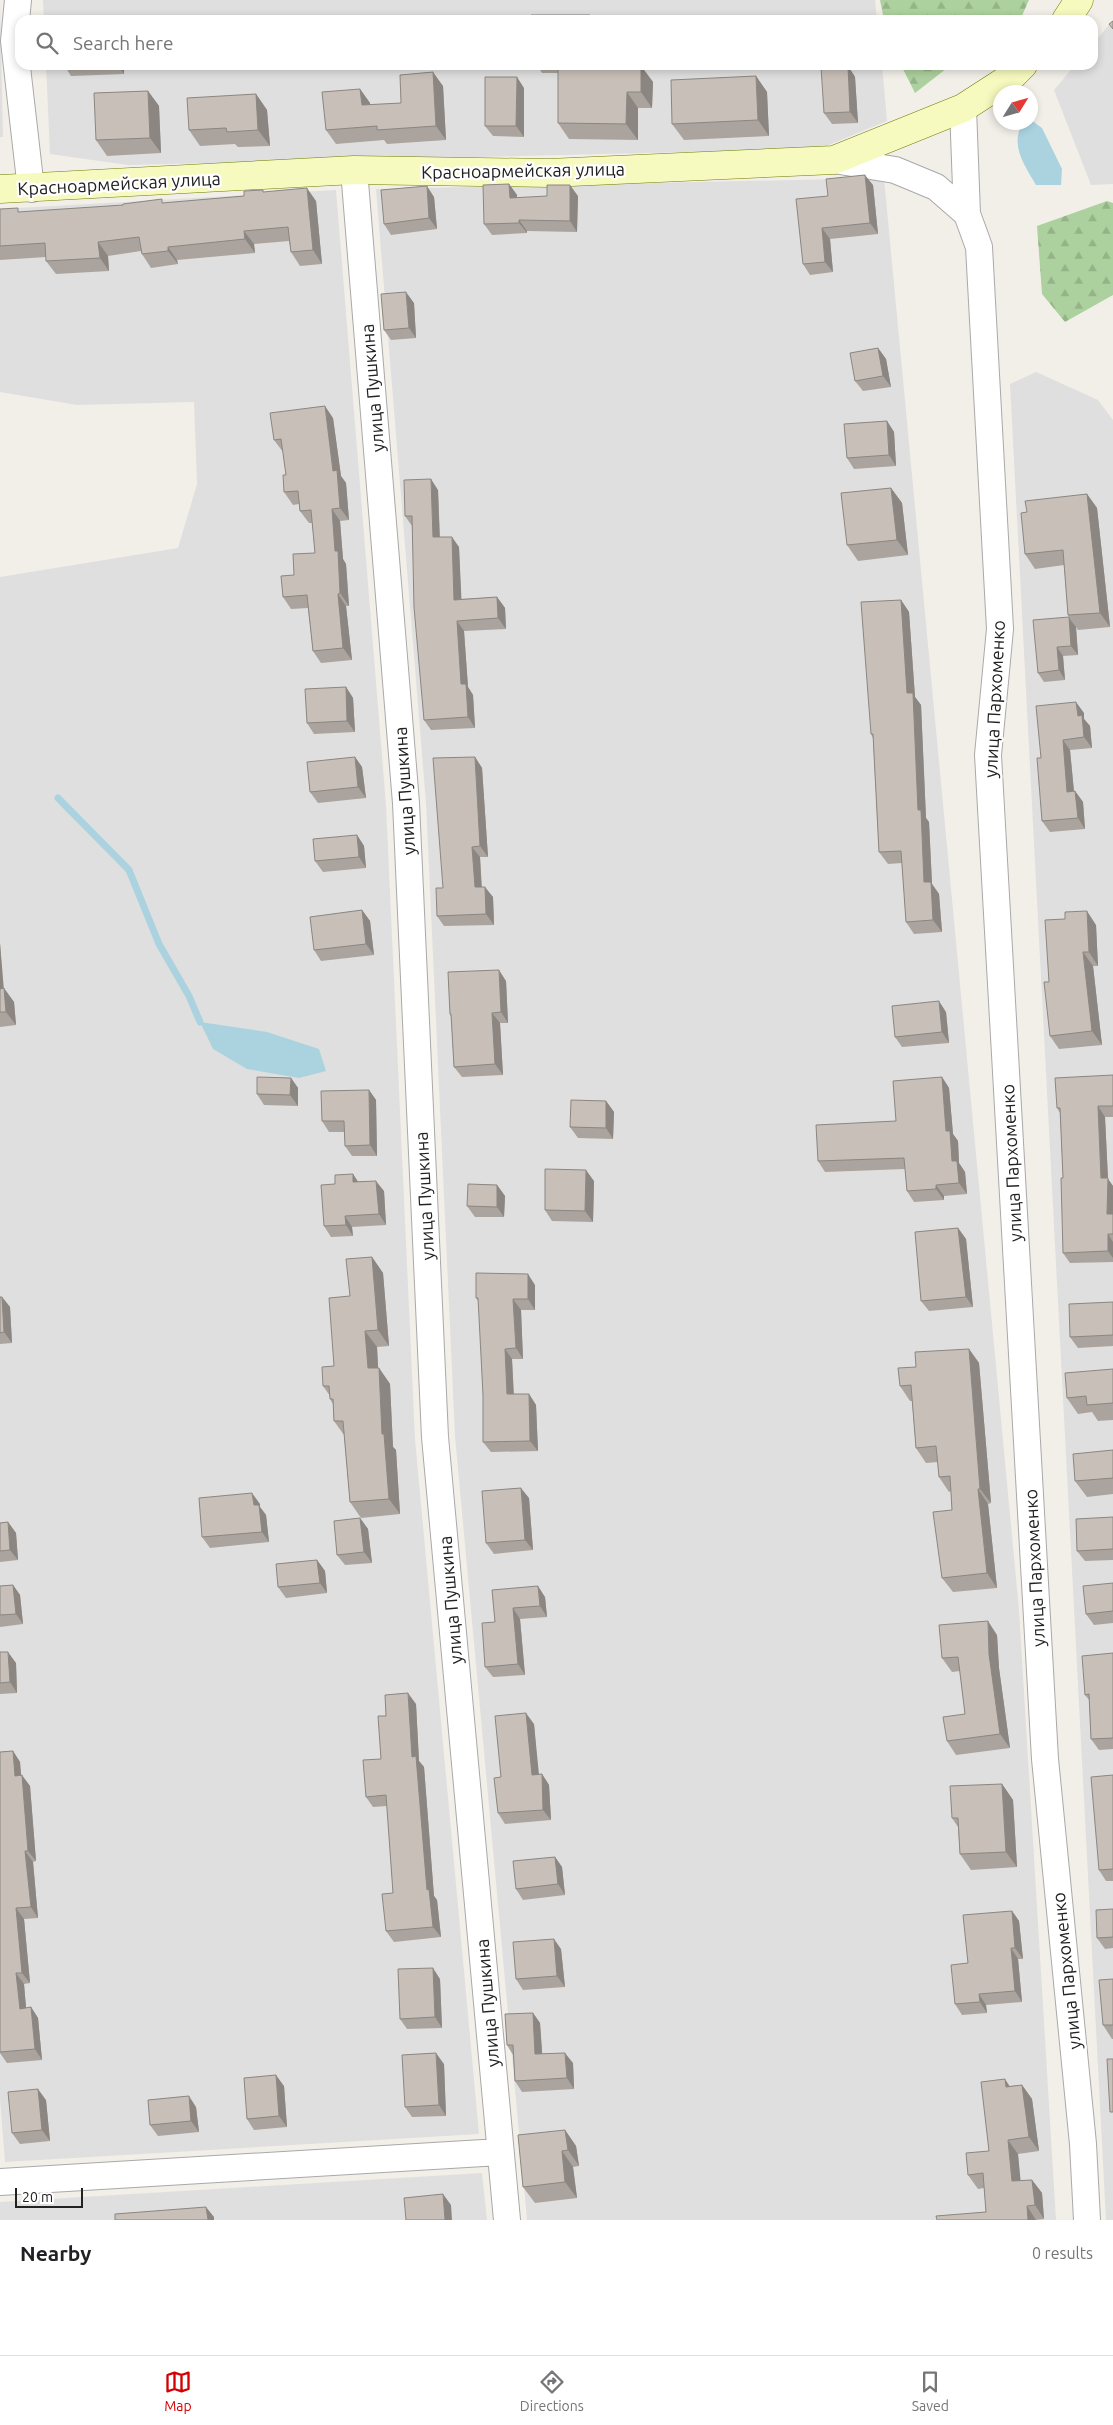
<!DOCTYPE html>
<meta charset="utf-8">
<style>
:root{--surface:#fff;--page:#f6f6f6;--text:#202124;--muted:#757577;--line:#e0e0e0;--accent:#d40000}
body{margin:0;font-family:Ubuntu,sans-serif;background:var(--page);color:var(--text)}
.compass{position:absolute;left:993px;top:85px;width:45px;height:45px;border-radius:50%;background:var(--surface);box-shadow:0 2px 8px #0003;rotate:53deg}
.scale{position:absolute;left:15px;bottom:12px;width:68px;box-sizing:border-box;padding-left:5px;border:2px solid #222;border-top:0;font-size:14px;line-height:18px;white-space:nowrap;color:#222;-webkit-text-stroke:4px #fff;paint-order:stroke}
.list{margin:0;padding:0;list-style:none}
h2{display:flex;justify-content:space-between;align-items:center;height:65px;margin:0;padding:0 20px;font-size:21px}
h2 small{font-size:16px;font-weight:400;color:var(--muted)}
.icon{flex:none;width:28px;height:28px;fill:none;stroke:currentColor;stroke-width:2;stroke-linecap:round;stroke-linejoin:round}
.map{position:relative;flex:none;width:1113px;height:2220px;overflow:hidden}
.search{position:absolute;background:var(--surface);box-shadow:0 2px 8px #0003;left:15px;right:15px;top:15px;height:55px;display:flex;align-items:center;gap:12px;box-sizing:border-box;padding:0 18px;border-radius:15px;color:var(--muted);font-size:19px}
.sheet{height:135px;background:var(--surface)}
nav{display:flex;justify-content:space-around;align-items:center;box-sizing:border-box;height:70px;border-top:1px solid var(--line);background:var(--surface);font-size:14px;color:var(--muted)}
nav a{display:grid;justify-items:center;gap:2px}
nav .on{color:var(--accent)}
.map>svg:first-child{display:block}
.residential{fill:#e0dfdf}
.forest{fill:url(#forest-firs)}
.water{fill:#aad3df}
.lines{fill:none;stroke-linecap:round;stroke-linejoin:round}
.stream{stroke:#aad3df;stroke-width:7}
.street-casing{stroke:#a9a9a9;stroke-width:28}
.secondary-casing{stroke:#707d05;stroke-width:29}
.street{stroke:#fff;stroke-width:26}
.secondary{stroke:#f7fabf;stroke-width:28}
.wall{fill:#aba49e}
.shaded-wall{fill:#8b8681}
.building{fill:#c7bfb8;stroke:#8b8681}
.labels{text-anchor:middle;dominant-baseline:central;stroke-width:4.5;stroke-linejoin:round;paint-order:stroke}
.street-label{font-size:18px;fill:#222;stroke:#fff}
</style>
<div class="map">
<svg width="1113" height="2220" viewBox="0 0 1113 2220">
<defs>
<pattern id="forest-firs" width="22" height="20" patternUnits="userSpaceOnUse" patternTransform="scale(1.25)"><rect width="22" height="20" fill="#add19e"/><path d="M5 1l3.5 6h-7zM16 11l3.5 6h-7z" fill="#95b388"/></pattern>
</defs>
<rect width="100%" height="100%" fill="#f2efe9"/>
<path class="residential" d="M0,0L3,137H0Z
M43,0H875L877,20H44Z
M1113,20V184L1091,185L1054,90L1075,65H1093V44Z
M46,65H882L887,121L819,149L128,165L50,154Z
M884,178L1019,1610L1056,2220H527L455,1436L426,803L376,189Z
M336,190L386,805L415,1439L479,2134L5,2162L0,2099V577L178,548L197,484L194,402L77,405L0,392V209Z
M1036,372L1098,400L1113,420V2220H1106L1010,384Z
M482,2173L487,2220H0V2202Z"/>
<path class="forest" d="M880,0H1029L1020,20H884Z
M901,65H951L915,93Z
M1107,201L1113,203V295L1065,322L1042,294L1037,226Z"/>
<path class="water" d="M1031,120L1042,128L1062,169L1061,185H1036C1025,166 1009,144 1023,123L1030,122Z
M200,1022L267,1032L319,1049L326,1071L299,1078L247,1069L213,1049Z"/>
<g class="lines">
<path class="stream" d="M58,798L129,870L159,944L189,996L200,1022"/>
<defs>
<path id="street" d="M18,0L14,41L31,189
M963,108L967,214L979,247L1000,629L988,755L1045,1759L1083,2144L1087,2220
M834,160L895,170L936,187L967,214
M354,170L406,803L435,1437L507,2220
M0,2182L500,2152"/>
<path id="secondary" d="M1066,20L1079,0
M0,189L354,170L549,173L834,160L963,108L1011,77L1023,65"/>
</defs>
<use href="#street" class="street-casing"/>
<use href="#secondary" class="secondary-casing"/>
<use href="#street" class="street"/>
<use href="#secondary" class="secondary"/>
</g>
<path class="wall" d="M64,65H124V74L71,76Z
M537,65H628L629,66H641L653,82L652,108H638V140L569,139L558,123V73H542Z
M848,66L855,77L858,123L832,124L824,113Z
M756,76L767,92L769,136L684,140L672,124Z
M443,86L446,140L387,144L384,140L336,144L326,130L360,89L370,103V105L401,103Z
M524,88V137L493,136L485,126Z
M148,91L159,106L161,153L107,156L96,140Z
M256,94L267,110L270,146L238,147L235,144L200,146L189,130Z
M509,184L517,195V198L578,196L577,232L527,231V233L492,235L484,224Z
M873,185L878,234L830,239L833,272L810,275L803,264L828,196Z
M264,192L316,201L322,264L300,266L291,252L289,241L254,244L255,253L177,260L178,264L151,268L142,254L141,251L108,256L109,271L56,274L46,261V257L0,260V209L21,212L165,203L244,196Z
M434,197L437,229L391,235L384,224Z
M414,303L416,338L391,340L384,330Z
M878,348L886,359L891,387L863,391L855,381Z
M333,418L341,476L346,483L349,520L340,521L343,559L346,564L349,606H346L352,660L321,663L313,651L308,608L291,609L283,597L294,575L315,553L312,523H309L300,511L299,504L293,505L284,492L286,475L283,452L274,440Z
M887,421L894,432L896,466L854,469L847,458Z
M891,488L902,503L908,555L858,561L847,545Z
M438,490L440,537L459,547L461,599L497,597L505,608L506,629L464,631L468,687L473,695L475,728L431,730L424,720L412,526L405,516Z
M1087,494L1097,508L1110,627L1078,630L1076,627L1078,655L1063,656L1065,680L1044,682L1038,673L1069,617L1068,615L1064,565L1035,569L1025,554L1027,512Z
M901,600L909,612L915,697L921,705L926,818L929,822L932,884L939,894L942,932L914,934L906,922L902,863L888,864L879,852L873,738L871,734Z
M346,687L353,698L355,732L314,734L307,723Z
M1084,713V719L1090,726L1092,748L1070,750L1074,791H1075L1083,802L1085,829L1050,832L1042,821L1041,758Z
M355,757L362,767L366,798L318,803L310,792Z
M475,757L482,768L488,857H480L482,887L493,897L494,925L444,926L437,916L443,888Z
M357,835L364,846L366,868L323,872L315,861Z
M362,910L370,921L374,955L321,961L314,950Z
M1096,925L1098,966H1093L1102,1045L1059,1049L1050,1036L1049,982Z
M0,943L3,988L14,1002L16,1025L0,1027Z
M506,981L508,1023H500L503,1075L462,1077L454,1067L451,1017L450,1014Z
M946,1012L949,1043L902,1047L895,1037Z
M1113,1075V1117H1105L1108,1179L1113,1186V1262L1070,1263L1063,1253V1178L1060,1113L1057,1108Z
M942,1077L949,1088L953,1134L958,1141L959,1163L965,1172L967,1194L944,1196V1200L914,1202L907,1191L905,1169L825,1172L818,1161L896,1121Z
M291,1078L298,1088V1106L264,1105L257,1094Z
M369,1090L376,1100L377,1156H352L345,1146L344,1132H329L322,1121Z
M606,1101L614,1112L613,1139L578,1138L570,1127Z
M353,1174L358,1182L384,1191L386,1225L352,1227L353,1236L331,1237L324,1226L335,1184Z
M594,1181L593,1222L552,1221L545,1210Z
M497,1185L505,1196L504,1217H475L467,1206Z
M958,1228L966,1239L973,1307L929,1311L921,1301Z
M372,1257L383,1273L389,1346L377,1347L378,1368H379L390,1384L393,1447L396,1450L400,1514L361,1518L350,1502L344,1435L334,1421L333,1404L330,1399V1396L323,1386L334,1366Z
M535,1285V1310H521L523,1359H512L514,1394H529L536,1405L538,1451L491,1452L483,1442V1395L479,1302L476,1298Z
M0,1297H2L10,1307L12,1343L0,1344Z
M1113,1302V1346L1078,1348L1070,1337Z
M969,1349L979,1363L991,1503L988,1504L997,1588L953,1592L942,1578L952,1510L951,1491L949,1492L939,1477L938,1462L926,1463L916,1448L912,1401H910L900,1386L916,1367Z
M1113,1369V1420L1098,1421L1092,1412L1078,1414L1067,1398Z
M1113,1450V1494L1087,1497L1075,1481Z
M529,1498L533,1550L494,1554L486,1543Z
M260,1504V1507L266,1515L269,1542L210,1548L202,1537Z
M1113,1517V1560L1085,1561L1077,1551Z
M360,1518L368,1529L372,1563L345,1565L337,1555Z
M8,1522L16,1533L18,1560L0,1562V1523Z
M317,1560L325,1571L327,1593L286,1598L278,1587Z
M1113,1583V1623L1094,1625L1086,1614Z
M13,1585L20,1595L23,1624L0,1627V1586Z
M492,1590L545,1597L547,1617L520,1619L525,1675L493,1677L485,1667L495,1622Z
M997,1635L999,1668L1010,1748L956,1755L947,1741L965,1714L960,1671L952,1672L942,1658Z
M0,1652L16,1663L17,1693L0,1694Z
M1113,1653V1749L1099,1750L1091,1739L1089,1700L1085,1695Z
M416,1704L419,1761L424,1767L434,1896L437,1900L441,1937L394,1942L386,1931L393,1893L387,1806L373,1807L366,1797L381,1759L386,1716Z
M534,1724L538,1774H542L549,1785L551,1820L505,1824L498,1813L501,1777Z
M13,1751L20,1762L21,1776L30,1786L36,1861L33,1862L38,1918L24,1919L30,1983L24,1984L26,2008L31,2007L38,2018L42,2060L7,2063L0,2053V1752Z
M1113,1775V1881H1106L1099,1870Z
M1002,1784L1013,1800L1017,1867L971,1870L960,1854L958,1827L952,1818Z
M555,1857L562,1867L565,1895L523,1900L516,1889Z
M1113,1909V1948L1105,1949L1097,1938Z
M1012,1911L1019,1921L1023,1959H1018L1022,2002L986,2005L987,2013L962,2015L955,2004L968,1963Z
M561,1949L565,1987L523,1990L516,1979Z
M440,1979L442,2028L407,2029L400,2019Z
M1113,1979V2039H1112L1103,2025Z
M533,2013L540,2023L542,2054L573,2063L574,2089L522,2092L515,2081L513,2055L507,2045Z
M444,2064L446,2116L412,2117L405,2107Z
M1022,2085L1032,2099L1039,2151L1018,2154L1020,2181L1032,2180L1042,2193L1044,2219L1036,2220H937L986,2212L984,2188L978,2189L968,2175L989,2151L1010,2086Z
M284,2086L287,2127L254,2130L247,2119Z
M46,2100L50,2141L20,2144L12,2133Z
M196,2107L199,2132L158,2136L150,2125Z
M565,2130L576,2146L579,2166L573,2167L577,2198L535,2203L523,2187Z"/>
<path class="shaded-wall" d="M118,65H124V74Z
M641,66L653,82L652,108L641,92Z
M848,66L855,77L858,123L850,112Z
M433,72L443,86L446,140L436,126Z
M756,76L767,92L769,136L758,120Z
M517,77L524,88V137L516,126Z
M360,89L370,103L371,119L362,105Z
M148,91L159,106L161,153L150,138Z
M627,92L638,108V140L626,124Z
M256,94L267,110L270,146L258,130Z
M865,175L873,185L878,234L870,223Z
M509,184L517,195V209L510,198Z
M570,185L578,196L577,232L570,221Z
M427,186L434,197L437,229L429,218Z
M307,188L316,201L322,264L313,250Z
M519,220L527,231V233L519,223Z
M822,228L830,239L833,272L825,262Z
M244,231L254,244L255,253L245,239Z
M98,242L108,256L109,271L100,258Z
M168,247L177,260L178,264L168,251Z
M406,292L414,303L416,338L409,328Z
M878,348L886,359L891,387L883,376Z
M325,406L333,418L341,476L346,483L349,520L340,508L333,471Z
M887,421L894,432L896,466L889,455Z
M431,479L438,490L440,548L433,537Z
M891,488L902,503L908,555L897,540Z
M1087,494L1097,508L1110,627L1100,613Z
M332,509L340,521L343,559L346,564L349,606L340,593L335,551Z
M452,537L459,547L462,611L454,600Z
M338,594L346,606L352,660L343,648Z
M497,597L505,608L506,629L498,618Z
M901,600L909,612L915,697L921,705L926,818L929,822L932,884L939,894L942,932L933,920L924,882L907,693Z
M1069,618L1076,627L1078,655L1071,646Z
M457,621L464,631L468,687L473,695L475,728L468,717L461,684Z
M1057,647L1063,656L1065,680L1059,670Z
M346,687L353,698L355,732L347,721Z
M1076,702L1084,713V719L1090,726L1092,748L1084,737L1078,716Z
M1063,740L1070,750L1075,803L1067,792Z
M355,757L362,767L366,798L358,787Z
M475,757L482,768L488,857L480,846Z
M1075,791L1083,802L1085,829L1078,818Z
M357,835L364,846L366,868L359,857Z
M472,847L480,857L482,898L475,887Z
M485,887L493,897L494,925L486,914Z
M362,910L370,921L374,955L366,944Z
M1087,911L1096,925L1098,966L1089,952Z
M0,943L5,1003L0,997Z
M1083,952L1093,966L1102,1045L1092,1031Z
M499,970L506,981L508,1023L501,1012Z
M4,988L14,1002L16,1025L6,1012Z
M939,1001L946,1012L949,1043L942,1032Z
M492,1013L500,1023L503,1075L495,1064Z
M942,1077L949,1088L953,1134L958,1141L959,1163L965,1172L967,1194L959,1183L952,1161L946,1131Z
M291,1078L298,1088V1106L290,1095Z
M369,1090L376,1100L377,1156L370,1145Z
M606,1101L614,1112L613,1139L606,1128Z
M1098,1106L1105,1117L1108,1179L1113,1186V1222L1107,1214L1101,1178Z
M586,1170L594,1181L593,1222L585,1211Z
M353,1174L360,1185L353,1182Z
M376,1181L384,1191L386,1225L379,1214Z
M497,1185L505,1196L504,1217L497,1207Z
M936,1185L944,1196V1200L936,1189Z
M345,1216L352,1227L353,1236L346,1225Z
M958,1228L966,1239L973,1307L966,1297Z
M1108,1234L1113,1242V1258L1108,1251Z
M372,1257L383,1273L389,1346L378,1330Z
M528,1274L535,1285V1310L528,1299Z
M2,1297L10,1307L12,1343L4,1332Z
M513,1299L521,1310L523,1359L516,1348Z
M365,1331L377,1347L379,1384L368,1368Z
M505,1349L512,1359L514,1405L507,1394Z
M969,1349L979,1363L991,1503L980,1489Z
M379,1368L390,1384L393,1447L396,1450L400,1514L389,1499L382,1434Z
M529,1394L536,1405L538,1451L530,1441Z
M521,1488L529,1498L533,1550L525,1540Z
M978,1489L988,1504L997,1588L987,1573Z
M252,1493L260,1504V1507L266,1515L269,1542L262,1532L254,1505Z
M360,1518L368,1529L372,1563L364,1552Z
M8,1522L16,1533L18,1560L10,1550Z
M317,1560L325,1571L327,1593L320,1583Z
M13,1585L20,1595L23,1624L16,1614Z
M538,1586L545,1597L547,1617L540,1606Z
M513,1608L520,1619L525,1675L518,1664Z
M988,1621L997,1635L999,1668L1010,1748L1000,1734L989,1654Z
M8,1652L16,1663L17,1693L10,1682Z
M408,1693L416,1704L419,1761L424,1767L434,1896L437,1900L441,1937L433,1927L427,1890L412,1757Z
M526,1713L534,1724L540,1785L532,1775Z
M13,1751L20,1762L22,1787L15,1776Z
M542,1774L549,1785L551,1820L543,1810Z
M22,1775L30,1786L36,1861L28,1851Z
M1002,1784L1013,1800L1017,1867L1006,1852Z
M25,1851L33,1862L38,1918L31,1907Z
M555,1857L562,1867L565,1895L558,1884Z
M16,1908L24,1919L30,1983L22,1973Z
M1012,1911L1019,1921L1023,1959L1015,1948Z
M554,1939L561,1949L565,1987L557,1976Z
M1011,1948L1018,1959L1022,2002L1015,1991Z
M433,1968L440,1979L442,2028L435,2017Z
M16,1973L24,1984L27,2019L20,2009Z
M979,1994L986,2005L987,2013L980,2002Z
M31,2007L38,2018L42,2060L35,2049Z
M533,2013L540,2023L543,2065L535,2054Z
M436,2053L444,2064L446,2116L439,2105Z
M565,2053L573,2063L574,2089L567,2078Z
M276,2075L284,2086L287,2127L279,2116Z
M1005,2079L1014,2093L1006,2087Z
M1022,2085L1032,2099L1039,2151L1029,2137Z
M38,2089L46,2100L50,2141L42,2130Z
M189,2096L196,2107L199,2132L191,2121Z
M565,2130L576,2146L579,2166L568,2150Z
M1008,2140L1018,2154L1022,2195L1012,2181Z
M562,2151L573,2167L577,2198L565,2182Z
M1032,2180L1042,2193L1044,2219L1035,2205Z
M443,2194L451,2205L452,2220H445Z
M1027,2206L1036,2220H1028Z
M206,2207L214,2217V2220H208Z"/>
<path class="building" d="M531,15H590V20H531Z
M1113,21V29L1109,24Z
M558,65H624V66H641V92H627L626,124L558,123Z
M848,66L850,112L824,113L821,67Z
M433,72L436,126L377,130V126L326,130L322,92L360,89L362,105L401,103L400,75Z
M756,76L758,120L672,124L671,80Z
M485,77H517L516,126H485Z
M148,91L150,138L96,140L94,93Z
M256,94L258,130L227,132L226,128L189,130L187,98Z
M865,175L870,223L822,228L825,262L803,264L796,199L828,196L826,179Z
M509,184L510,198L547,196V185H570V221L519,220V223L484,224L483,185Z
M427,186L429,218L384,224L381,190Z
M307,188L313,250L291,252L288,227L244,231L245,239L168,247V251L142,254L139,237L98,242L100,258L46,261L45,243L0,246V209L18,208V212L123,205V204L162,199V203L244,196V191L263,190V192Z
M406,292L409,328L384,330L381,294Z
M878,348L883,376L855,381L850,353Z
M325,406L333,471L337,470L340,508L332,509L335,551H338L340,593L338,594L343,648L313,651L307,595L283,597L281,576L294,575L293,554L315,553L311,510L300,511L298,491L284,492L283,475H286L281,439L274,440L270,413Z
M887,421L889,455L847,458L844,424Z
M431,479L433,537H452L454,600L497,597L498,618L457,621L461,684H466L468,717L424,720L414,607L412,516H405L404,480Z
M891,488L897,540L847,545L841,493Z
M1087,494L1100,613L1068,615L1063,550L1025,554L1021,513L1027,512L1025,501Z
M901,600L907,693H913L918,810H921L924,882H931L933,920L906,922L901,851L879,852L873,734H871L861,602Z
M1069,617L1071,646L1057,647L1059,670L1038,673L1033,620Z
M346,687L347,721L307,723L305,689Z
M1076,702L1078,716L1082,715L1084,737L1063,740L1067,792L1075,791L1078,818L1042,821L1037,758H1041L1036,706Z
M355,757L358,787L310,792L307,762Z
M475,757L480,846L472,847L475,887H485L486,914L437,916L436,888H443L433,758Z
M357,835L359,857L315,861L313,839Z
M362,910L366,944L314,950L310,917Z
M1087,911L1089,952H1083L1092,1031L1050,1036L1044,982H1049L1045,920L1065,919V912Z
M499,970L501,1012L492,1013L495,1064L454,1067L451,1014H450L448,972Z
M4,988L6,1012H0V989Z
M939,1001L942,1032L895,1037L892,1006Z
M1113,1075V1106H1098L1101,1178H1108L1107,1214H1113V1234H1108V1251L1063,1253L1061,1178H1063L1060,1108H1057L1055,1078Z
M257,1077L291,1078L290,1095L257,1094Z
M942,1077L946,1131H950L952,1161H957L959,1183L936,1185V1189L907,1191L904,1158L818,1161L816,1125L896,1121L893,1081Z
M369,1090L370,1145L345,1146L344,1121H322L321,1091Z
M571,1100L606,1101V1128L570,1127Z
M545,1169L586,1170L585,1211L545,1210Z
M353,1174V1182L376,1181L379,1214L345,1216L346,1225L324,1226L321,1185L335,1184V1175Z
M468,1184L497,1185V1207L467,1206Z
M958,1228L966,1297L921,1301L915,1232Z
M372,1257L378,1330L365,1331L368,1368H379L382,1434H384L389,1499L350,1502L343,1421H334L333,1399H330L329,1386H323L322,1367L334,1366L329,1298L350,1296L346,1259Z
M476,1273L528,1274V1299H513L516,1348L505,1349L507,1394H529L530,1441L483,1442V1395L478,1298H476Z
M0,1297H2L4,1332L0,1333Z
M1113,1302V1335L1070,1337L1069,1304Z
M969,1349L980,1489H978L987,1573L942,1578L933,1512L952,1510L950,1476L939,1477L936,1446L916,1448L911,1385L900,1386L898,1368L916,1367L915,1352Z
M1113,1369V1403L1087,1405L1086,1396L1067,1398L1065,1373Z
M1113,1450V1478L1075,1481L1073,1454Z
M521,1488L525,1540L486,1543L482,1491Z
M252,1493L254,1505H259L262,1532L202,1537L199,1498Z
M1113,1517V1549L1077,1551L1076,1519Z
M360,1518L364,1552L337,1555L334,1521Z
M8,1522L10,1550L0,1551V1523Z
M317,1560L320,1583L278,1587L276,1564Z
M1113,1583V1611L1086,1614L1083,1586Z
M13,1585L16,1614L0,1615V1586Z
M538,1586L540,1606L513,1608L518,1664L485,1667L482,1623L495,1622L492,1590Z
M988,1621L989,1654L1000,1734L947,1741L943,1717L965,1714L958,1657L942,1658L939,1625Z
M0,1652H8L10,1682L0,1683Z
M1113,1653V1738L1091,1739L1089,1694L1085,1695L1082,1656Z
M408,1693L412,1757L416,1756L427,1890L429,1889L433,1927L386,1931L382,1894L393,1893L386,1795L366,1797L363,1760L381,1759L378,1716H386L385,1695Z
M526,1713L532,1775L542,1774L543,1810L498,1813L494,1778L501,1777L495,1716Z
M13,1751L15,1776L22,1775L28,1851H25L31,1907L16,1908L22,1973H16L20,2009L31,2007L35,2049L0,2052V1752Z
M1113,1775V1869L1099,1870L1091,1777Z
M1002,1784L1006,1852L960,1854L958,1818H952L950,1786Z
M555,1857L558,1884L516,1889L513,1861Z
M1113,1909V1937L1097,1938L1096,1910Z
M1012,1911L1015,1948H1011L1015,1991L979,1994L980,2002L955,2004L951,1965L968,1963L963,1915Z
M554,1939L557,1976L516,1979L513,1942Z
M433,1968L435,2017L400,2019L398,1969Z
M1113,1979V2025H1103L1099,1980Z
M533,2013L535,2054L565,2053L567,2078L515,2081L513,2045H507L505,2014Z
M436,2053L439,2105L405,2107L402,2055Z
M1107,2059H1113V2112H1110Z
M276,2075L279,2116L247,2119L244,2078Z
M1005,2079L1006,2087L1022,2085L1029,2137L1008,2140L1012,2181L1032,2180L1035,2205L1027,2206L1028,2220H937L936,2216L986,2212L983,2173L968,2175L966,2153L989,2151L981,2082Z
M38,2089L42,2130L12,2133L8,2092Z
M189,2096L191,2121L150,2125L148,2100Z
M565,2130L568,2150L562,2151L565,2182L523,2187L518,2135Z
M443,2194L445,2220H406L404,2198Z
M206,2207L208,2220H115V2214Z"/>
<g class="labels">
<g class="street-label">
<text transform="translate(523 170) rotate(-1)">Красноармейская улица</text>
<text transform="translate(119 183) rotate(-3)">Красноармейская улица</text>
<text transform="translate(372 388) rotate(-95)">улица Пушкина</text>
<text transform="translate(994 699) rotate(-87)">улица Пархоменко</text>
<text transform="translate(404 791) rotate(-94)">улица Пушкина</text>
<text transform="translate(1011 1163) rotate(-93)">улица Пархоменко</text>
<text transform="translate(424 1196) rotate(-93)">улица Пушкина</text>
<text transform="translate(1034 1568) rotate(-93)">улица Пархоменко</text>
<text transform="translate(450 1600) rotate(-95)">улица Пушкина</text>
<text transform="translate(1066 1971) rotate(-96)">улица Пархоменко</text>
<text transform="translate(487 2003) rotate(-95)">улица Пушкина</text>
</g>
</g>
</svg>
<svg class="compass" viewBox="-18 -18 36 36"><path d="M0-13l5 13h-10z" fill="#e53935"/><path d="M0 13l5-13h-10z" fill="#757577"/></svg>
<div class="scale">20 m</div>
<div class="search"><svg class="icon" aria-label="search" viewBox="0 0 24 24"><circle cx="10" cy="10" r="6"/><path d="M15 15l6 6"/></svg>Search here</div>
</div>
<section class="sheet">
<h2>Nearby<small>0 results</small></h2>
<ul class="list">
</ul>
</section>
<nav>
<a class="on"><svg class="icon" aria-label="map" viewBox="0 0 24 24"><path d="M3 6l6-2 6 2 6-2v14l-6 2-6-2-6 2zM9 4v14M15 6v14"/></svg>Map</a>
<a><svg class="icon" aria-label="directions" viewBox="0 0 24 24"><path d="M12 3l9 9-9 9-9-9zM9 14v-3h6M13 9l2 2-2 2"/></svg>Directions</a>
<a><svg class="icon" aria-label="saved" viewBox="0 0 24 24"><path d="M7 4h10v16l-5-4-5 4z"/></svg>Saved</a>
</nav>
